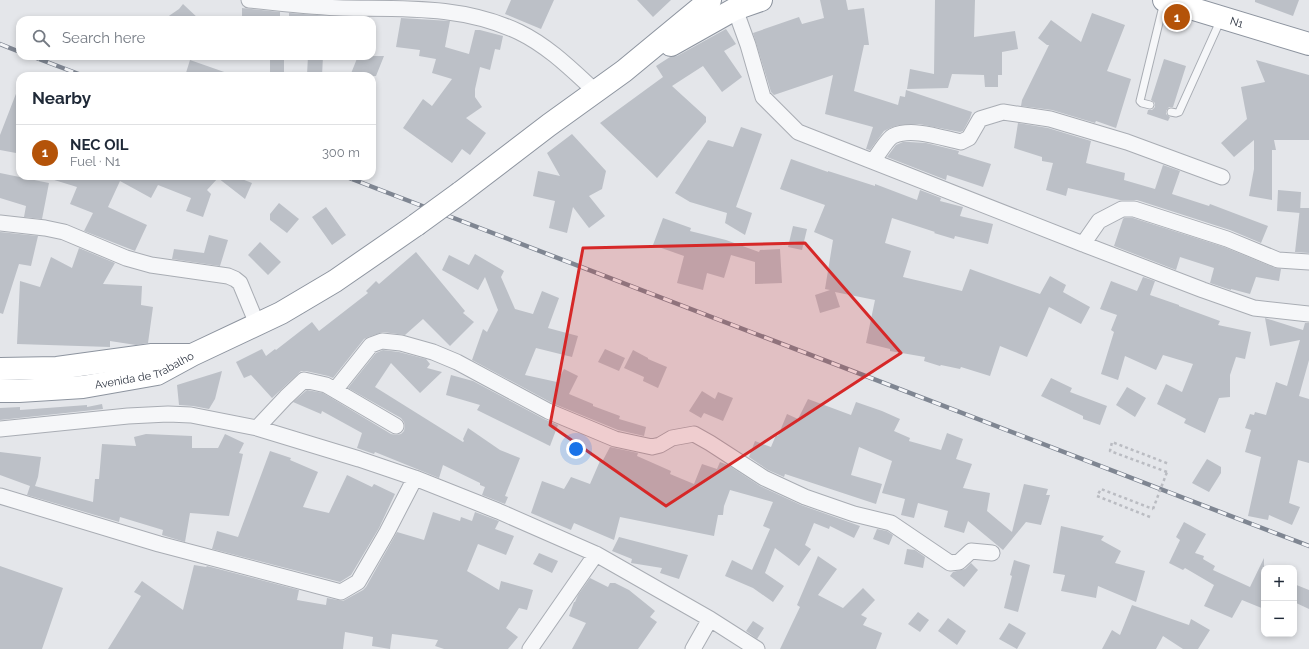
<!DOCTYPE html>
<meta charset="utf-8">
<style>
:root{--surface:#fff;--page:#f2f2f3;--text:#1f2937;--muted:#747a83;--line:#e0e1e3;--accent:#b45309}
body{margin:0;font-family:Raleway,sans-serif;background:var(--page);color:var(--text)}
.controls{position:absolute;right:12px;bottom:12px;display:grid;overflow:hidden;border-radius:8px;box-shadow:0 2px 6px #0003}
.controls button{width:36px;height:36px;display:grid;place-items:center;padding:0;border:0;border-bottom:1px solid var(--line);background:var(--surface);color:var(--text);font:20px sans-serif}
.you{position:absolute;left:576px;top:449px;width:14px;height:14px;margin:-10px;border:3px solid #fff;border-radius:50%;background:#1a73e8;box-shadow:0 0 0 6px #1a73e833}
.badge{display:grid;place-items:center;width:26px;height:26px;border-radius:50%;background:var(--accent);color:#fff;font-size:13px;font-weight:700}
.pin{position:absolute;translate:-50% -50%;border:2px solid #fff;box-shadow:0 1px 4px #0006}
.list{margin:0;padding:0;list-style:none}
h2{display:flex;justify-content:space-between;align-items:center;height:52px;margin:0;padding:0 16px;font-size:17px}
h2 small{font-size:13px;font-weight:400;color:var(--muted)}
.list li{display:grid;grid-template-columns:26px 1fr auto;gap:12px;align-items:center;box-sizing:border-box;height:56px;padding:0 16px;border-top:1px solid var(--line)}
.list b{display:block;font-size:15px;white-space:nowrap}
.list p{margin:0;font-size:13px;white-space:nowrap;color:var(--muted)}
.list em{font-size:13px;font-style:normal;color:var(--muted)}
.icon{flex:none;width:22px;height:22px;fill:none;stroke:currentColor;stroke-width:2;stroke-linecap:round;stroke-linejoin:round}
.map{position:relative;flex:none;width:1309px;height:649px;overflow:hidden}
.search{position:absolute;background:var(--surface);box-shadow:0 2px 6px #0003;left:16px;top:16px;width:360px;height:44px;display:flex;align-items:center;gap:10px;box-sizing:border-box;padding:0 14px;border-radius:12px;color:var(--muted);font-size:15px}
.panel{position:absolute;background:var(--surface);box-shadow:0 2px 6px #0003;left:16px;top:72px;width:360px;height:108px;border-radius:12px}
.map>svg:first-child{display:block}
.building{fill:#bcc0c7}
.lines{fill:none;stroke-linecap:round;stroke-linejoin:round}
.service-casing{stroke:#a9adb4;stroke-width:9}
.minor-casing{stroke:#a9adb4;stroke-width:17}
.trunk-casing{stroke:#8d949f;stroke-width:24}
.path{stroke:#babcc2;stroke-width:2.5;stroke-dasharray:3 3;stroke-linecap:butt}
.service{stroke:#f6f7f9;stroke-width:7}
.minor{stroke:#f6f7f9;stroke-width:15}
.trunk{stroke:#fff;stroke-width:22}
.rail-casing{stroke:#7f8692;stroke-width:4.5}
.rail{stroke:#f4f5f8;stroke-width:3;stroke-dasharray:9;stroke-linecap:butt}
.trunk-bridge-casing{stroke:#8d949f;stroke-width:24;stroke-linecap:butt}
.path-bridge{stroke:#babcc2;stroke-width:2.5;stroke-dasharray:3 3;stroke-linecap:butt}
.trunk-bridge{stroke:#fff;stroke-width:22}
.marked{fill:#d62828;fill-opacity:0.2;stroke:#d62828;stroke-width:3;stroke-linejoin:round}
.labels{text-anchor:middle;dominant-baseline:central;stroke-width:3;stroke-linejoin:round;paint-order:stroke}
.street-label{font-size:11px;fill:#2d3441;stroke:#f4f5f8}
</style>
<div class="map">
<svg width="1309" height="649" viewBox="0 0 1309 649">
<rect width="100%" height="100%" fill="#e4e6ea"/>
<path class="building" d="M511,0H554L541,29L505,14Z
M637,0H671L653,17Z
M820,0H846L848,10L864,8L869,45H864L854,91L898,105L900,96L905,97L906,90L972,112L970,118L963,131L960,132L919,124L899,125L890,128L884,131L870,150L866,149L873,127L825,114L833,75L774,95L771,92L753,33L799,17L802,24L824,18Z
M935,0H975L974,37L1015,31L1018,49L1002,52V75H998V87H985L984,75L952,74L948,88L907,89L910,69L934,74Z
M1255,0H1299L1293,16L1255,2Z
M183,4L200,20H163L179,9Z
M242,8L280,12V20H242Z
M289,13L331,16L370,17L369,20H289Z
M1092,13L1125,25L1107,71L1131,79L1116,128L1096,121L1095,123L1052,110L1021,106L1022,100L1049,45H1047L1038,38L1051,20L1081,42Z
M401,18L450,21L445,47L469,54L475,30H480L503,36L500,50L495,49L490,70L480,67L475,89V97L482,107L466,118L486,133L470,155L462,149L452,163L403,128L423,99L432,106L452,79L432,73L436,59L419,56L420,50L396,47Z
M726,29L736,44L724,51L742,77L722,92L703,66L672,86L706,117V122L657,178L600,123L663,77L656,66L670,57L677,56Z
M308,56H323L322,76L307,75Z
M358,56H384L376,76H350Z
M284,57V76H270V58Z
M1164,59L1186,66L1173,107H1169L1166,111V114L1170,117L1168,121L1147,114L1148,110H1152L1155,107V103L1151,100Z
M190,60L230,74V76H185Z
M1256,60L1309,75V140H1274L1276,150H1272V200L1249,196L1254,169V140L1234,157L1221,143L1247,119L1241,87L1265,82Z
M19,86H20V132L16,153L0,150V135Z
M1018,123L1048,128L1091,141L1086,163L1125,173L1124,180L1155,189L1163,165L1180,171L1172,194L1209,206L1210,204L1268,226L1261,243L1230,230L1137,200H1120L1068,188L1066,196L1046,190L1053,163L1042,161V157L1014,148Z
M741,127L762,134L736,207L752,213L745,235L725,223L727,213L690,202L675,193L708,140L733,147Z
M572,134L606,171L602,189L589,196L605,216L589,228L573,207L567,233L549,228L555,201L533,196L538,171L560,176L547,153Z
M903,142H909L926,143L959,151L958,154L991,164L983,187L947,175L946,180L887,157L896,145Z
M791,159L828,172V171L875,186V184L917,200L920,190L941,198L940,201L963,207L960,216L993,224L988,244L955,236L954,239L934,233L935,232L892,218L885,243L911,251L903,277L962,291L970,269L1040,294L1050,276L1066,285L1063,292L1090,307L1081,324L1049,307L1027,357L1000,346L990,376L961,367L960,369L941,365L940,366L924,361L925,357L890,351V349L866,343L875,300L835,292L840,307L820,313L815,295L830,290L825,289L833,240L814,232L825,205L780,189Z
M0,173L49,183L42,219L24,217L26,206L0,198Z
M52,176H234L252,183L245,199L218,178L207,190L211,194L203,217L186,211L191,198L158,185L151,198L120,181L108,207L147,225L135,251L84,231L93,213L70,204L77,187L51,179Z
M1278,190L1301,192L1300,213L1277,211Z
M279,203L299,219L287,233L270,220V214Z
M326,207L346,235L332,245L312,217Z
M1300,208H1309V253L1295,252Z
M663,218L691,228L690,231L726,240L759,252L760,250L780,249L782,283L755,284V262L731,255L724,278L707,273L703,290L677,283L684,256L653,245Z
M1124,218H1133L1224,247L1275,268L1281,269L1279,281L1256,277L1250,294L1231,289V290L1210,283L1214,268L1180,257L1176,270L1114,246L1123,219Z
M793,226L807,229L802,250L788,247Z
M0,232L38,236L31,266L19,264L3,314L0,313Z
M209,235L228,240L220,266L172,259L174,249L204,253Z
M260,242L281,262L268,275L248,255Z
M79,248L115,263L103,284L142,286L141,305L153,307L148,343L136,345L110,341V347L17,344L20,281L40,287L51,257L72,268Z
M416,252L465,311L463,313L474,322L450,346L423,319L405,335L383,332L368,337L364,339L333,378L328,376L306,371H301L272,398L251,375L244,378L236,362L262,349L266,356L275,349L276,350L312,322L319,331L368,293L366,291L376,281L379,284Z
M475,254L504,271L501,277L515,309L533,314L542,291L559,298L548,328L578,336L572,357L536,348L525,375L557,382L564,369L578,376L569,394L593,404V406L620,416L619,419L646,427L644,436L618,430L552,403L472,360L483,329L487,332L498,310L485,277L478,290L442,270L449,255L469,265Z
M1143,277L1155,281L1150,295L1179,305V306L1220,321L1218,325L1251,332L1245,359L1236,357L1230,375V397L1219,398L1205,433L1184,423L1186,419L1157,404L1166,384L1182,392L1193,364L1163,355L1156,370L1125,356L1118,380L1101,374L1114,332L1111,330L1117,315L1100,309L1111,281L1137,291Z
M1265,318L1303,330L1305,323H1309V360L1299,396L1309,399V463L1298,460L1289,503L1300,507L1292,525L1269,515L1268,520L1248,516L1261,457L1245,452L1251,430L1245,428L1250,414L1254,415L1255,412L1266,415L1276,382L1287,386L1300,340L1270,346Z
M605,349L625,358L619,371L598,362Z
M383,350L399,352L426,359L430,364L427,368L442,372L420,393L391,363L375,387L463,442L464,441L463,439L468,428L500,450L520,458L505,496L508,497L505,504L482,495L485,487L480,485V483L443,465L439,478L375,452L374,454L357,448L362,433L322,411L321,414L293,402L307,390L323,393L391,434L396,435L401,434L404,431L405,426L404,422L401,418L348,388L376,353Z
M633,350L648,358V359L667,367L658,388L643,381L644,377L624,368Z
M222,371L215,399L209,409L193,406L179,405L177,385Z
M451,375L473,381L544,419L558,425L550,446L477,410L480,405L446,395Z
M1051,378L1072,388L1070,392L1107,406L1100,425L1083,419V416L1041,396Z
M1127,387L1146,398L1135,417L1116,405Z
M702,391L715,399L718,392L733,398L723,421L704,413L701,418L689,411Z
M808,399L851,415L856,402L882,411L900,419L894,431L910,438L909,441L941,450L947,433L963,439L956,459L972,464L963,488L990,493L987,511L1012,532L1024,484L1048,489L1046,495H1050L1041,525L1026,522L1003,550L968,521L964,533L944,527L948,511L918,503L914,518L901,515L905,499L882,493L892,461L859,447L851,475L882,484L876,504L785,474L784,477L768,470L749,457L755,441L771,447L776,435L778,436L787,414L798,419Z
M102,404L103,409L0,420V408L20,407V410L87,405V407Z
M146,434L192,436V448H218L225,434L244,443L239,453L243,454L229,516L190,513L185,542L162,535L163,530L120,517L119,522L27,495L30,486L0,475V452L41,457L38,477L35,486L93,502L95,479H99L102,444L136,446L134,437Z
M610,447L638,453L637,456L671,471L670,474L694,484L702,464L717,469L720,462L728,465L760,486L801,505L860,526L854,538L830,526L829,529L814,523L805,545L811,549L799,566L775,548L765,573L784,586L773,602L753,588L725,576L732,560L752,570L770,529L763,526L773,502L730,490L724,506L723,515H718L714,536L620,517L614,540L574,523L571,530L531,513L542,481L564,489L571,477L590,484L600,461L602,462Z
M270,451L291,458L290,460L318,472L303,507L329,513L347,475L372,487L374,484L395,494L379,528L351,575L340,582L212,549L217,531L238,537Z
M1207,459L1221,467V473L1209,492L1192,483Z
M433,512L460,521L461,517L472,521L475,512L499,521L495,529L514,536L506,555L478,544L467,571L499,590L501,581L533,590L527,610L519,608L506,628L518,637L508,649H444L435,646L438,640L392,634L390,649L372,646L373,637L345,632L343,649H108L141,596L134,592L142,581L183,610L194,565L206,567L207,566L299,590L297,600L326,605L327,598L343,601L363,590L366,587L397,532L424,540Z
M1184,522L1206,534L1195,553L1204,556L1203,559L1215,566L1213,570L1250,587L1264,558V609L1242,600L1232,618L1204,606L1214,585L1185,568L1183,570L1169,563L1180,540L1176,537Z
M1061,526L1104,536L1101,540L1121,551L1115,563L1145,571L1136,602L1098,586L1096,598L1061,591L1065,575L1053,573Z
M877,529L887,531L893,535L889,545L873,539Z
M619,537L688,555L679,579L660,573L662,568L631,563L632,559L612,551Z
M907,549L915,550L925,557L923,568L904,564Z
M539,553L558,561L552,573L533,564Z
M818,556L837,569L818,595L843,608L863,588L875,600L861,615L867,618L863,625L882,633L876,649H780L800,607L797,605Z
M1014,560L1030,565L1018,612L1004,608L1012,576L1010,575Z
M971,563L978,570L964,587L950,576L953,572L965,569Z
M0,566L63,588L42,649H0Z
M590,578L608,587L610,583H615L629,590L655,611L650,617L657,622L638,649H572L586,623L569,616L574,602H575L578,595Z
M1294,584L1309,590V609L1294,602Z
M1132,605L1189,625L1191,619L1210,630L1198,649H1183L1163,636L1156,649H1102L1112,630L1120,635Z
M918,612L929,620L920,632L908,624Z
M948,618L966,631L957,645L938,631Z
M753,621L764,628L757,639L746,631Z
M1009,623L1026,633L1017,649L999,639Z"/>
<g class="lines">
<defs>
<path id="service" d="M1150,105L1142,103L1140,101L1164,2
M1171,112L1176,113L1179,112L1221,19"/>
<path id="minor" d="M249,0C280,3 312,7 343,8C404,9 462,5 519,32C548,46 571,69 595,91
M735,9L748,45L763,97L798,132L1083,244L1203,290L1254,308L1309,314
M873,161C878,155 887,139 893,136C912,127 942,138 961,142L969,138L980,119L1003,112L1050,119L1127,142L1222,177
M0,223L45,228L64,232L126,258L151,265L228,276L235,279L240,283L257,324
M1083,244L1099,221L1122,209H1134L1227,239L1278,260L1309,262
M335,390L371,345L382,341L401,343L433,352L457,362L548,411L615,439L652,447L660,445L672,438L694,434L710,443L764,478L805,497L854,514L891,523L950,563L959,562L971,551L992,553
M257,428L286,397L304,380L326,385L396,426
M0,429L128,416L168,414L191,415L257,428L359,459L415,478L498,511L596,554L710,619L757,649
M0,496L159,544L341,592L358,582L387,532L415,478
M530,649L596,554
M693,649L710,619"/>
<g id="trunk">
<path id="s1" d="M1164,0L1309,44"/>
<path d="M671,45L735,9L761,0"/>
<path d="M460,193L549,125L624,71L710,0"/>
<path d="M0,369L57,368L152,355H189"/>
<path id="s2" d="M0,391H19L83,387L157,374L192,355L281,313L335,281L416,225"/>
</g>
</defs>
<use href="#service" class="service-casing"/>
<use href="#minor" class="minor-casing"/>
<use href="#trunk" class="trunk-casing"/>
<path class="path" d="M1167,472L1110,451L1112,442L1169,464
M1150,517L1097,496L1101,489L1153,509"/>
<use href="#service" class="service"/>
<use href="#minor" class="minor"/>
<use href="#trunk" class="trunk"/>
<defs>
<path id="rail" d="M0,44L20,52
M31,56L84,76
M344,176L1309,546"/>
</defs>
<use href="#rail" class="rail-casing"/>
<use href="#rail" class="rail"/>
<defs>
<path id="trunk-bridge" d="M416,225L460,193"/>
</defs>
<use href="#trunk-bridge" class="trunk-bridge-casing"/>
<path class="path-bridge" d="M1153,509L1167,472"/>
<use href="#trunk-bridge" class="trunk-bridge"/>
</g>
<path class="marked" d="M805,243L901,353L666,506L550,425L583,248Z"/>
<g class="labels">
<g class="street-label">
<text stroke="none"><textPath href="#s1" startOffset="76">N1</textPath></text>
<text stroke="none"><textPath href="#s2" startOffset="147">Avenida de Trabalho</textPath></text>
</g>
</g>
</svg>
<div class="controls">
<button>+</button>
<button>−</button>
</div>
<div class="you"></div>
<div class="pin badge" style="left:1177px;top:17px">1</div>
<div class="search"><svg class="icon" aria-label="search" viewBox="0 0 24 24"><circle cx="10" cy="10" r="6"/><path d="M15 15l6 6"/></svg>Search here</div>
<section class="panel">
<h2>Nearby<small></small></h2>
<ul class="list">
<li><span class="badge">1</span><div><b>NEC OIL</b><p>Fuel · N1</p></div><em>300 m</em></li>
</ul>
</section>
</div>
